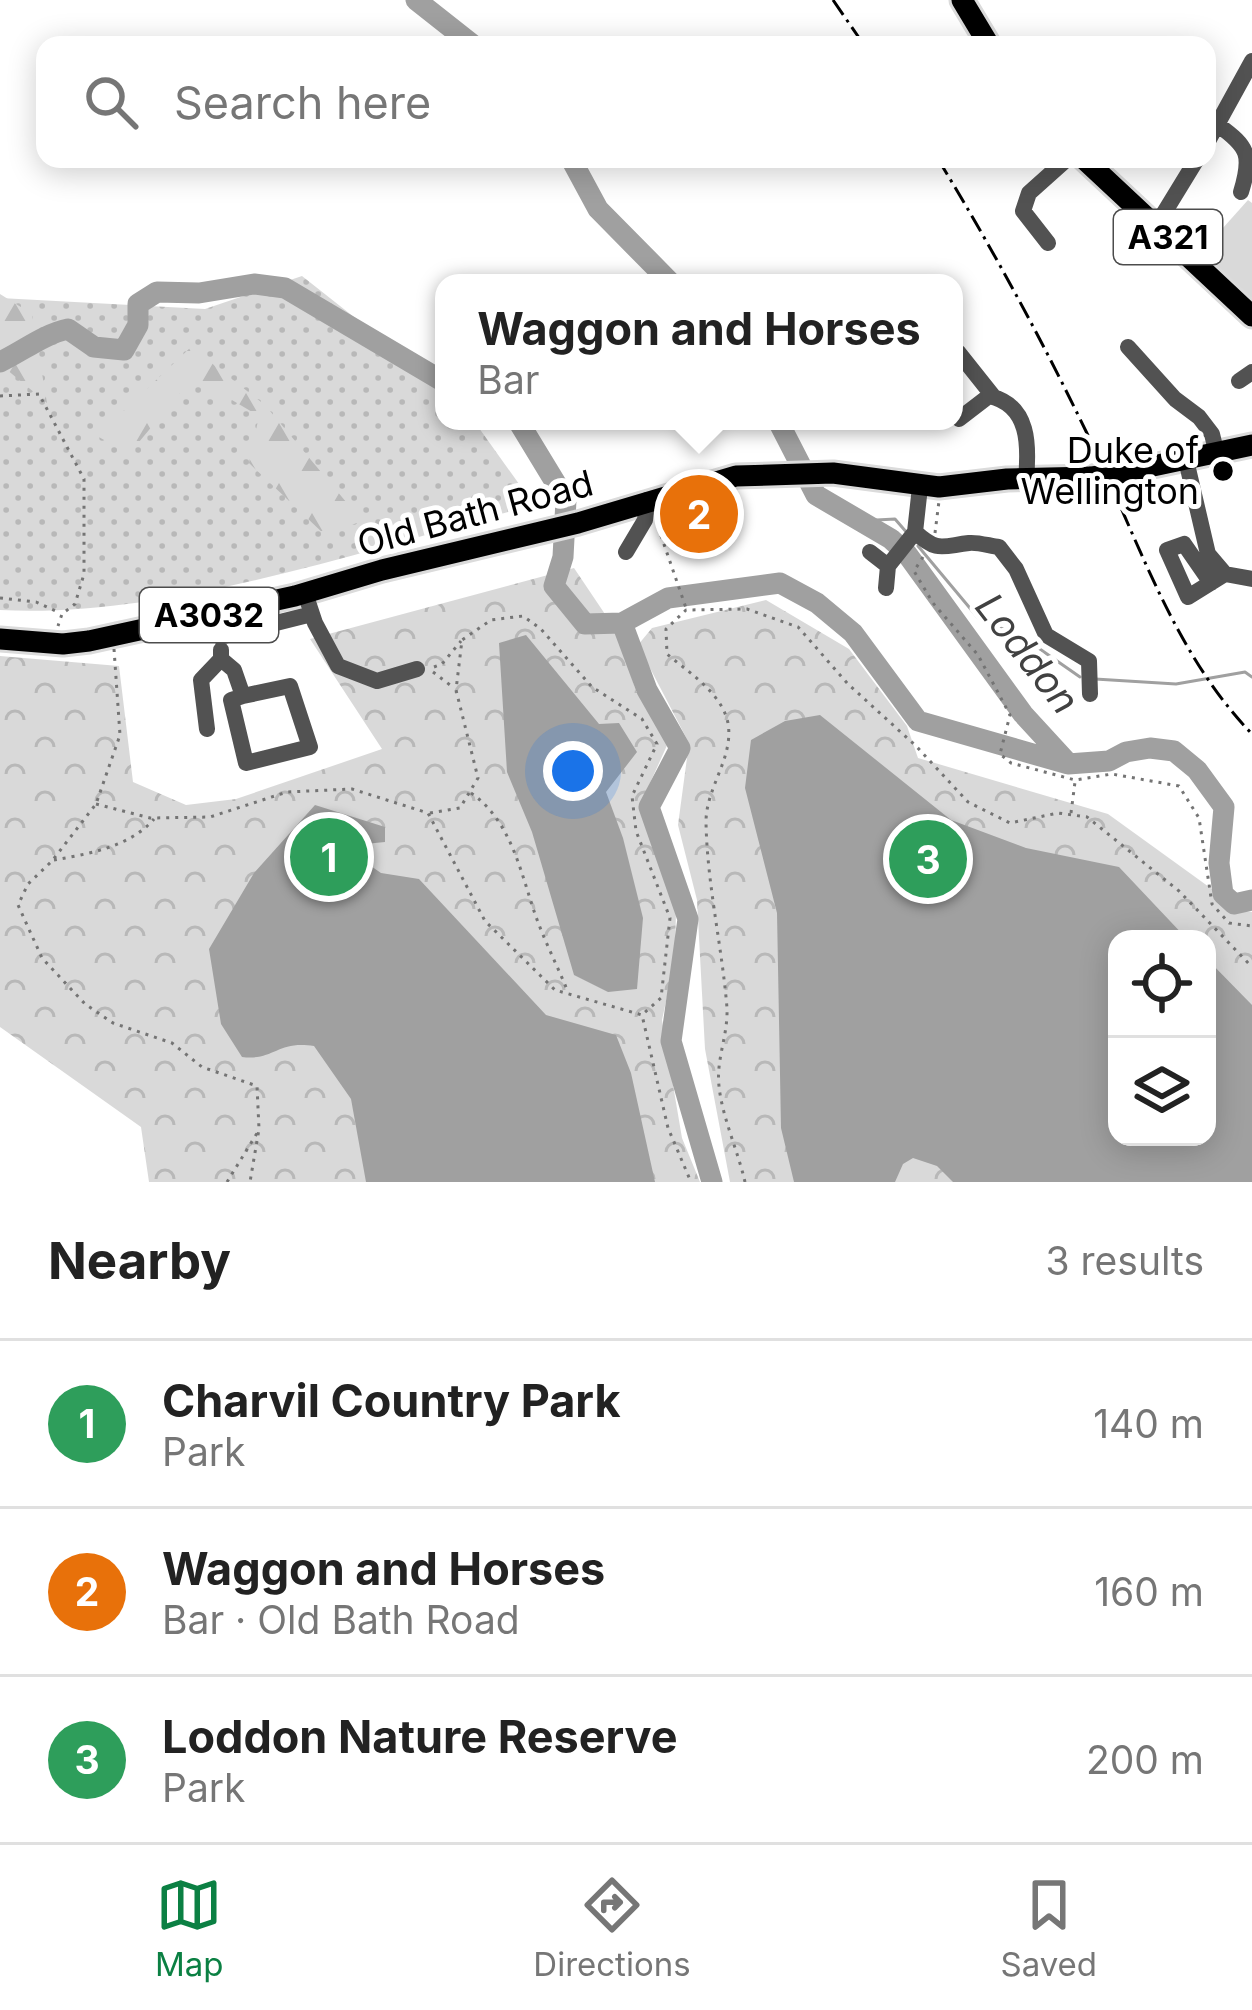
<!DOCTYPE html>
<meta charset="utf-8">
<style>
:root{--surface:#fff;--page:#f6f6f6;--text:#222;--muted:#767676;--line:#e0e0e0;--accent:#0b8043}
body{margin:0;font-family:Inter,sans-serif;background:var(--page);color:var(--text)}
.controls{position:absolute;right:36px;bottom:36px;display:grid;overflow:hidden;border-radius:24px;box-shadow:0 6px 30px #0003}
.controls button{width:108px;height:108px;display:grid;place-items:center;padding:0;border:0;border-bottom:3px solid var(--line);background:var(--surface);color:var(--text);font:60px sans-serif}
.you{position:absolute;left:573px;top:771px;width:42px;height:42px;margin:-30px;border:9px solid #fff;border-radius:50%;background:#1a73e8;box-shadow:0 0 0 18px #1a73e833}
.badge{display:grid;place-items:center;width:78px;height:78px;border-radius:50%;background:var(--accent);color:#fff;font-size:39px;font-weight:700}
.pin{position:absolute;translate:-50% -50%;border:6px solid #fff;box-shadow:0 3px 12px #0006}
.popup{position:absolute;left:435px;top:274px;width:528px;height:156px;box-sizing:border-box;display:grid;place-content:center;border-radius:24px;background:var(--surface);filter:drop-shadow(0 3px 9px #0005);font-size:39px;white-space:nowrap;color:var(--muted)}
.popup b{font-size:45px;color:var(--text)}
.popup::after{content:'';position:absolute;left:50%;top:100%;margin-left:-24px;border:24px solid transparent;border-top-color:var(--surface)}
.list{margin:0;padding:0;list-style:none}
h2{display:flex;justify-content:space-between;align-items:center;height:156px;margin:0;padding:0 48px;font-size:51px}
h2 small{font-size:39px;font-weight:400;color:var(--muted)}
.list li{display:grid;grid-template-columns:78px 1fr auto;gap:36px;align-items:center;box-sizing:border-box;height:168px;padding:0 48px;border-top:3px solid var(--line)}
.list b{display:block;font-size:45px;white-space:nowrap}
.list p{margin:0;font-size:39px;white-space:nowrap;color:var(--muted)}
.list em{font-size:39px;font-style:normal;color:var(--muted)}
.icon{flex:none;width:66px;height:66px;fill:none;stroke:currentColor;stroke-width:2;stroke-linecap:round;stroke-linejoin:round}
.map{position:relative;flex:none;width:1252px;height:1182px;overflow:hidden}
.search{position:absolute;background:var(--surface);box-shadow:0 6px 30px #0003;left:36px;right:36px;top:36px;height:132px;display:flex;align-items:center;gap:30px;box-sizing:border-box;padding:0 42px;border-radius:24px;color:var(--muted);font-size:45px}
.sheet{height:660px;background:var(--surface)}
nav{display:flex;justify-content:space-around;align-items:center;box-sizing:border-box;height:168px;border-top:3px solid var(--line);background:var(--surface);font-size:33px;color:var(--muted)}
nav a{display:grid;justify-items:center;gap:6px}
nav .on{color:var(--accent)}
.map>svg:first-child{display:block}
.grass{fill:url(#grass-dots)}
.forest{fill:url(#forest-firs)}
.park{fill:url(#park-crowns);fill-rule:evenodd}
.pitch{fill:#d9d9d9}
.water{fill:#a0a0a0}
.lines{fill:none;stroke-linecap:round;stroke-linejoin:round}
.stream{stroke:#a0a0a0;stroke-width:3}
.river{stroke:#a0a0a0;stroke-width:21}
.major-casing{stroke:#dbdbdb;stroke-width:27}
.path{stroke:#747474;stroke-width:3;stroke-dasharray:3 6;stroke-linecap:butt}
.minor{stroke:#525252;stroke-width:16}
.major{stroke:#000;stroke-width:21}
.rail{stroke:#000;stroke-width:3;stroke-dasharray:18 6 3 6;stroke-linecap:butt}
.major-bridge-casing{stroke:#dbdbdb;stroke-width:27;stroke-linecap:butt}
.major-bridge{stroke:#000;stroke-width:21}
.poi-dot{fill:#000;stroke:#fff;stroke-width:4.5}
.labels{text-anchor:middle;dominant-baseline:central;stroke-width:10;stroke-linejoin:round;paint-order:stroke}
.shield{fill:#fff;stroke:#4c4c4c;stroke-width:3}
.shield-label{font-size:33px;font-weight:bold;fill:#000}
.poi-label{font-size:36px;fill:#000;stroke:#fff;text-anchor:end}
.street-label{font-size:36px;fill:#000;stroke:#fff}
.water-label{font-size:39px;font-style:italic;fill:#414141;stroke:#fff}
</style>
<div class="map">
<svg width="1252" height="1182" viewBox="0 0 1252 1182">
<defs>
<pattern id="grass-dots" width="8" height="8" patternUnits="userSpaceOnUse" patternTransform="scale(3)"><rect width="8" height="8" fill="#d9d9d9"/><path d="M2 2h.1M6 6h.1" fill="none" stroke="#b8b8b8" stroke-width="1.8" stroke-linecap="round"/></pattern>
<pattern id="forest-firs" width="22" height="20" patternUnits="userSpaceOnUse" patternTransform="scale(3)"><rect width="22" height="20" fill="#d9d9d9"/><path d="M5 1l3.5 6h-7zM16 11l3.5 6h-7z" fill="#b8b8b8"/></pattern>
<pattern id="park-crowns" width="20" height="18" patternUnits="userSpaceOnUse" patternTransform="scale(3)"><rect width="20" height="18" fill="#d9d9d9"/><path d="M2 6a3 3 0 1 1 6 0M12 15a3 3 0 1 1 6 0" fill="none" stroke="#b8b8b8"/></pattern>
</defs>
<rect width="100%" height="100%" fill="#fff"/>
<path class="grass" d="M302,276L444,388V421H474L534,505C370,548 168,619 0,610V298L205,309Z"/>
<path class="forest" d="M0,294L32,314L47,403L0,364Z
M191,347L265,405L362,521L325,535L249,463L259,416L193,377L129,454L97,436Z"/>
<path class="park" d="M574,568L617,632L636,691L669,741L640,805L676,908L675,959L662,1020L682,1138L700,1182H149L141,1127L0,1027V656L119,666L133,782L186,805L236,799L382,749L310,639Z
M766,600L849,649L907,726L918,758L1108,814L1216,892L1235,910L1252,912V1182H730L705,1049L697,900L678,825L689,743L638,645L652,628ZM1117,939H1207V1137H1117Z"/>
<path class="pitch" d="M1248,200L1252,203V307L1197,257Z"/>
<path class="water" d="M526,635L599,724L619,723L637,752L606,792L623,838L643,918L637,989L608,992L574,975L532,832L507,772L499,643Z
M820,715L951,820L1026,848L1119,867L1187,939H1117V1137H1207V959L1252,1005V1182H953L937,1166L913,1158L903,1164L895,1182H794L781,1128L777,913L745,788L751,740L785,721Z
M315,805L385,827V842L365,844L362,860L381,873L419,879L546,1015L616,1035L631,1073L655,1182H366L351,1099L314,1046C277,1040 274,1061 242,1057L221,1024L209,949L254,873Z"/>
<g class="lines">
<path class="stream" d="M858,521L895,519L908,534
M918,546L979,619L1024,638L1080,677
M1095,679L1176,684L1245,672L1252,677"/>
<path class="river" d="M416,0L473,45
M571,159L598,209L671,283
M0,362C23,351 44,334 68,329L94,347L124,350L138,325V304L157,292L199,293L254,284L285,288L444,382
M518,421L566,500L563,557L554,586L585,624L622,623L668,598L780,583L817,603L853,633L918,721L1068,764L1109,761L1126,752L1150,748L1174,751L1197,770L1224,807L1219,863L1223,894L1234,904L1252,900
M778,421L816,495L891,539L907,554L1023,714L1068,763
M622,623L647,690L680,748L649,807L688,919L671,1041L712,1182"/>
<defs>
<path id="major" d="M962,0L989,45
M1084,159L1252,316
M1120,473L1252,445
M0,639L63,644L89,641L295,596L382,570L578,523L736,476L833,473L939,487L1007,479L1092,477"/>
</defs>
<use href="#major" class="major-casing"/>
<path class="path" d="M0,396L39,394L84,479V574L75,604L62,614L58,626
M658,527L686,608
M935,533L939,501
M923,557L914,571L933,603L978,655L1010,715L1000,754L1011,763L1075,780L1112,774L1179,786L1199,818L1212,904L1229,923L1252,926
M0,598L36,602L60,613
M114,649L120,735L96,804L52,861L28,884L18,905L42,958L85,1004L113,1023L172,1043L202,1067L257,1086L259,1129L250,1182
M434,667L442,664L461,641
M433,672L454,688
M471,793C510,820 520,869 534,911C543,938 557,965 568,992
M96,804L150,818L210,817L287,792L352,789L428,813L485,921L555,990L642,1015L668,1128L691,1182
M430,813L460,808L478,778L456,690L462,640L491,620L523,616L541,629L592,687L642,719L657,744L632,796L636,831L670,918L661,998L644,1013
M1071,813L1075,782
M54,860C88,854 130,847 154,819
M227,1182L259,1130
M745,1182C738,1151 722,1117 719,1086C716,1059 728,1036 727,1008C722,946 707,884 706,822C706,787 734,758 728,723C722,693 688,672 667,654L666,629L686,610L747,609L798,627L848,684L916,746L968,802L1010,823L1058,813L1087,817L1179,891L1252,967"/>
<path class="minor" d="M1218,125C1249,147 1252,156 1241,192
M1207,143L1252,61
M1156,226L1197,159
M1048,243L1023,211L1029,193L1067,159
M1128,347L1175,399L1199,417L1212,434L1217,455
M958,352L993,396
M1239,381L1252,372
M959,419L989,396C1030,405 1029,446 1026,479
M1186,460L1208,554L1225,574L1252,579
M920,487L915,532C938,553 942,546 969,543C978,542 990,546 999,547L1016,569L1046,635L1089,661L1090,694
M626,552L645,520L647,500
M870,552L888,566
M888,566L915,532
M1211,583L1184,544L1167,550L1188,597L1225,574
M886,588L888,566
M305,593L315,623L338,666L377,681L417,669
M212,614L220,637L312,614
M221,659L234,670L243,696L290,686L310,747L246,763L231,700L243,696
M207,729L201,680L221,659V650"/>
<use href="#major" class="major"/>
<path class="rail" d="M833,0L864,45
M938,159C995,253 1047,349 1094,448C1141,547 1175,654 1252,734"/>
<defs>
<path id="major-bridge" d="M1092,477L1120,473"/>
</defs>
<use href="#major-bridge" class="major-bridge-casing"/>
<use href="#major-bridge" class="major-bridge"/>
</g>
<circle class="poi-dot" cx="1223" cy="471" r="12"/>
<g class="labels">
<g class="shield">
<rect x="1114" y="210" width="108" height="54" rx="9"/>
<rect x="140" y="588" width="138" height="54" rx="9"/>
</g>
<g class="shield-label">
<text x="1168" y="237">A321</text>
<text x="209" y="615">A3032</text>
</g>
<g class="poi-label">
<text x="1199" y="450">Duke of<tspan x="1199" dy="41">Wellington</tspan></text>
</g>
<g class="street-label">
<text transform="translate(475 513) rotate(-15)">Old Bath Road</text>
</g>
<g class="water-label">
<text transform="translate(1028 653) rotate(52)">Loddon</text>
</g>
</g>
</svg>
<div class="controls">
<button><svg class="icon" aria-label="locate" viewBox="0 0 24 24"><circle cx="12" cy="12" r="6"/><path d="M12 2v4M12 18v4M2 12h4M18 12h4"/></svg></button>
<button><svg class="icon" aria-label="layers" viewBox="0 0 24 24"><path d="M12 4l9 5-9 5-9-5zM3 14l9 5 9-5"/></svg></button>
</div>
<div class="you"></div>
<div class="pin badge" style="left:329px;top:857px;background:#2e9e5b">1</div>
<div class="pin badge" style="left:699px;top:514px;background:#e8710a">2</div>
<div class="popup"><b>Waggon and Horses</b>Bar</div>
<div class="pin badge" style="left:928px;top:859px;background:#2e9e5b">3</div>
<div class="search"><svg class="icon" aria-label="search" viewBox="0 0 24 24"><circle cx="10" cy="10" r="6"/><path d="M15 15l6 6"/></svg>Search here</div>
</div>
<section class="sheet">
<h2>Nearby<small>3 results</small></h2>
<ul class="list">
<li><span class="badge" style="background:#2e9e5b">1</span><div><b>Charvil Country Park</b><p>Park</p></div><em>140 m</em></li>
<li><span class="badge" style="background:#e8710a">2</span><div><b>Waggon and Horses</b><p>Bar · Old Bath Road</p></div><em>160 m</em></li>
<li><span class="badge" style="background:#2e9e5b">3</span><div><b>Loddon Nature Reserve</b><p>Park</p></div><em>200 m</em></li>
</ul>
</section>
<nav>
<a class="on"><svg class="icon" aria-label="map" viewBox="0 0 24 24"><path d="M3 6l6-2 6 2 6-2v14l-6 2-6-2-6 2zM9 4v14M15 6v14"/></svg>Map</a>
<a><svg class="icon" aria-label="directions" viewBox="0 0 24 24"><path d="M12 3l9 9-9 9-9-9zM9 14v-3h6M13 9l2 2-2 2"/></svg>Directions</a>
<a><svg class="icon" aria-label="saved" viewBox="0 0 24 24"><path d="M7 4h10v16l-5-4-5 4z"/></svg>Saved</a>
</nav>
